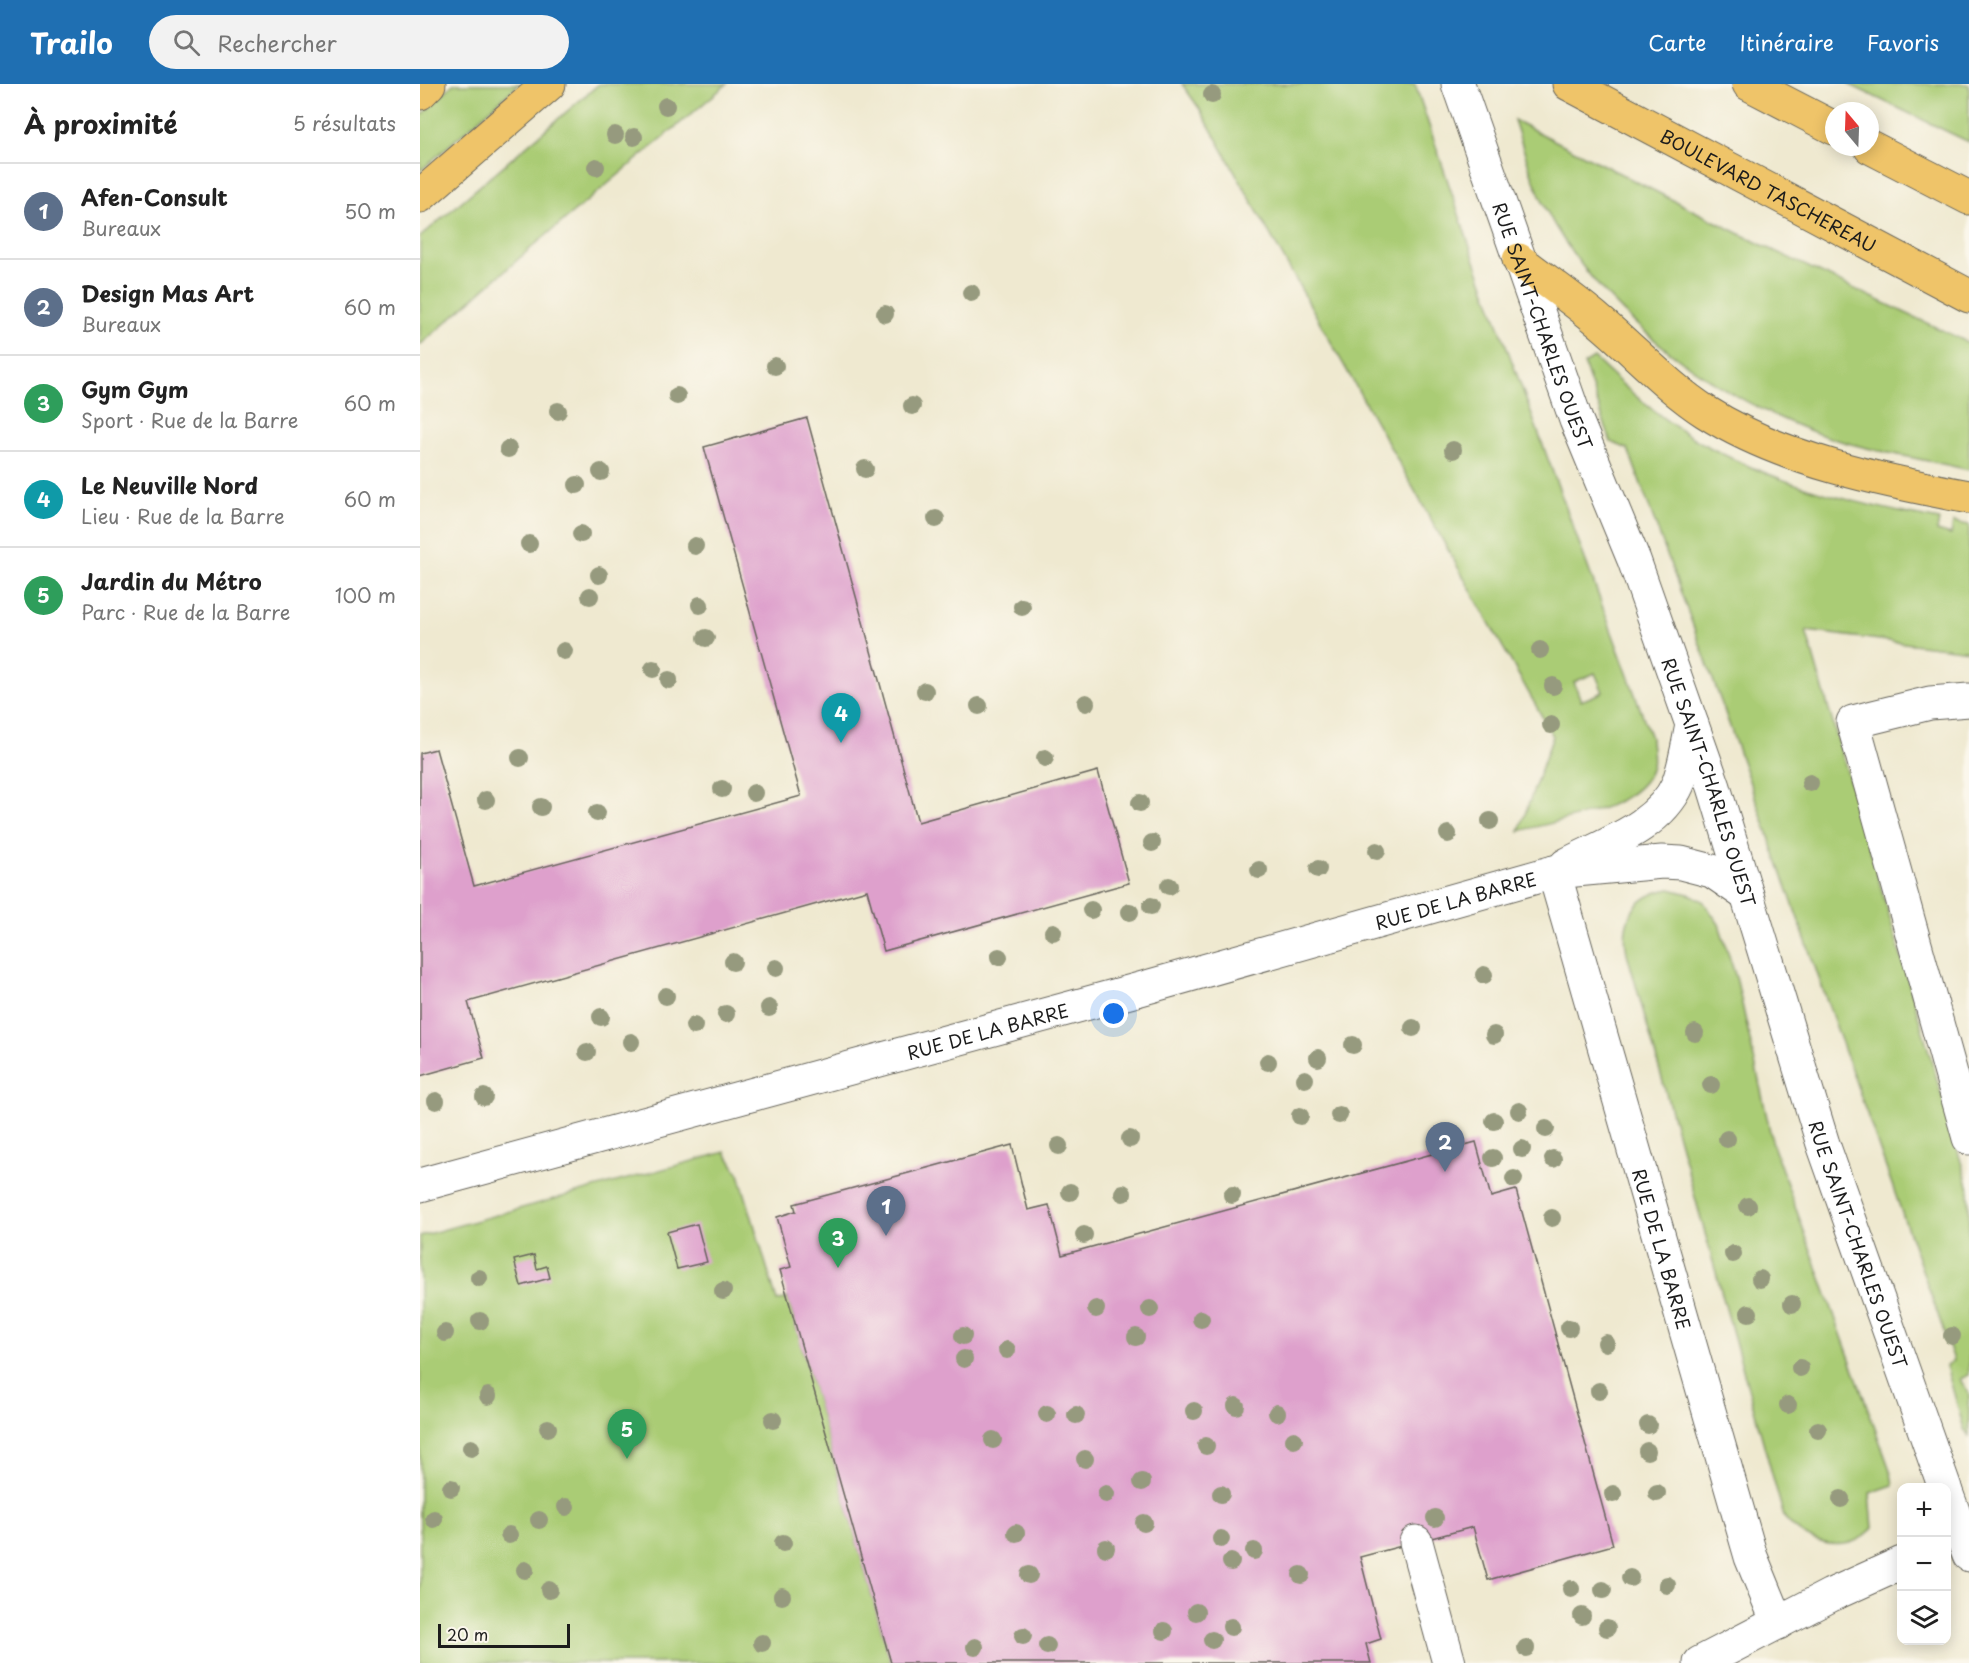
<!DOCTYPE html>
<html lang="fr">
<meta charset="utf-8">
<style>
:root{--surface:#fff;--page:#f2f2f2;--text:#222;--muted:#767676;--line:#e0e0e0;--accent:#1f6fb2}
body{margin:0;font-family:"Playpen Sans",sans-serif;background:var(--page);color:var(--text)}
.controls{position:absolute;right:18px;bottom:18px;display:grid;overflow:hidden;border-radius:12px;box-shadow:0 3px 15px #0003}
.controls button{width:54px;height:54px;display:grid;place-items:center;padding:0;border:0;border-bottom:2px solid var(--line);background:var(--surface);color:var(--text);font:30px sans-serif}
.compass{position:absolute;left:1405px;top:18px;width:54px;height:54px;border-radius:50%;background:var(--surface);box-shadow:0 3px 15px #0003;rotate:341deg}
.scale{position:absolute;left:18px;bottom:15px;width:132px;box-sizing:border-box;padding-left:6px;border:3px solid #1c1c1c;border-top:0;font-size:16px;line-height:21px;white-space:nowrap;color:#1c1c1c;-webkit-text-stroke:4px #fbf7ec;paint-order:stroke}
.you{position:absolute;left:694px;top:930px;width:21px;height:21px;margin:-15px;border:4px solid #fff;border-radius:50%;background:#1a73e8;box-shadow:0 0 0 9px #1a73e833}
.badge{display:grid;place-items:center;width:39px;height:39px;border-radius:50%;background:var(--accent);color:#fff;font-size:20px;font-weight:700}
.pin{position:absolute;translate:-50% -50px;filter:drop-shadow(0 2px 3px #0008)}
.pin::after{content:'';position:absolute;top:32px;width:21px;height:18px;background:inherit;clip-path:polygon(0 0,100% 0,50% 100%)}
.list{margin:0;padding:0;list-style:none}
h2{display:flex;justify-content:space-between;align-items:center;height:78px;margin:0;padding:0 24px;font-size:26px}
h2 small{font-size:20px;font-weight:400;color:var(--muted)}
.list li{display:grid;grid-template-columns:39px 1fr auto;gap:18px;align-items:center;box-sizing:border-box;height:96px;padding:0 24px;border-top:2px solid var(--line)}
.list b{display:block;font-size:22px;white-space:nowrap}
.list p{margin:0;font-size:20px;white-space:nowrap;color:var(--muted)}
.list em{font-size:20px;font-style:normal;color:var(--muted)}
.icon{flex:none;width:33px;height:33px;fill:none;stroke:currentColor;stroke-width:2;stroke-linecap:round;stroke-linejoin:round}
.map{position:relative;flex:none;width:1549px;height:1579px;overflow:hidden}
header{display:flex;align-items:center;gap:36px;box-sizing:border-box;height:84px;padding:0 30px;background:var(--accent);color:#fff}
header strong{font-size:28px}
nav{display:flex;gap:33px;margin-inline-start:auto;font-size:21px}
.search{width:420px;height:54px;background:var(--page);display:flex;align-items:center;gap:15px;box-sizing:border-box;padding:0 21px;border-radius:33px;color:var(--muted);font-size:22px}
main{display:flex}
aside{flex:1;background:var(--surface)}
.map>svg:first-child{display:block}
.green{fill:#aacc74;stroke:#637448;stroke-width:1.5;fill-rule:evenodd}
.building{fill:#dea0cc}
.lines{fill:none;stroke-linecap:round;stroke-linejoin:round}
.minor-casing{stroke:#66645b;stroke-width:35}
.highway-casing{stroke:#66645b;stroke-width:35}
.minor{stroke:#fff;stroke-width:33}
.highway{stroke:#efc469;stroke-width:33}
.tree{fill:#969a7e}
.labels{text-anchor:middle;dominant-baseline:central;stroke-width:4.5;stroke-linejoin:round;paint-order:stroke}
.street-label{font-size:18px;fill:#1c1c1c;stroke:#fbf7ec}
</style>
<header>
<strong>Trailo</strong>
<div class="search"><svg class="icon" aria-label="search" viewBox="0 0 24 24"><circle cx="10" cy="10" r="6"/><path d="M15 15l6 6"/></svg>Rechercher</div>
<nav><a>Carte</a><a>Itinéraire</a><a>Favoris</a></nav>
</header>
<main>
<aside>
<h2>À proximité<small>5 résultats</small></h2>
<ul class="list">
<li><span class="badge" style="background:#5c6f8a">1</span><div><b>Afen-Consult</b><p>Bureaux</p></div><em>50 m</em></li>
<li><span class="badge" style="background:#5c6f8a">2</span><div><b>Design Mas Art</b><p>Bureaux</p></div><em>60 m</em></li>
<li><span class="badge" style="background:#2e9e5b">3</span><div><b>Gym Gym</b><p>Sport · Rue de la Barre</p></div><em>60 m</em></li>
<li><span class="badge" style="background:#0f9aa8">4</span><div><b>Le Neuville Nord</b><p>Lieu · Rue de la Barre</p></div><em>60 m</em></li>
<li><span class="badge" style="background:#2e9e5b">5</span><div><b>Jardin du Métro</b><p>Parc · Rue de la Barre</p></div><em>100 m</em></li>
</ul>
</aside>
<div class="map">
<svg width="1549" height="1579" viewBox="0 0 1549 1579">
<rect width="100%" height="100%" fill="#fbf7ec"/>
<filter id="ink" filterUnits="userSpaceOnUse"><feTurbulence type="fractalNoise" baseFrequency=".0167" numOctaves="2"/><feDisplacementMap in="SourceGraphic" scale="12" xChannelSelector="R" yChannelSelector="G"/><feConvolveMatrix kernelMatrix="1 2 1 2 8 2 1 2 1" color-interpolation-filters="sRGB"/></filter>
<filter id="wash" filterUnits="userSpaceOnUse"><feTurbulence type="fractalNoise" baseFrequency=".008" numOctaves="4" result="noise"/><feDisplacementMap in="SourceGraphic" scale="24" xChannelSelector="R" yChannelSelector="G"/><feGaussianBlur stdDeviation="1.35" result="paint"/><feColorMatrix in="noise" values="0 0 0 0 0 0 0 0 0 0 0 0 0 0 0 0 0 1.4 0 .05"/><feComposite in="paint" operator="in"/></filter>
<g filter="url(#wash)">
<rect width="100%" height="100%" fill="#efe9d0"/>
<path class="green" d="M33,0H99L0,87V33Z
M179,0H307L111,164L0,261V153Z
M762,0H995L1052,169L1231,654C1231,663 1234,674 1232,682C1223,725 1135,737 1099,747L1133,652L779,24ZM1175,589L1183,608L1161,617L1154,598Z
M1428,0H1549V58Z
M1094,36L1340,160L1549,259V386C1500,374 1446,367 1399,350C1294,311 1193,239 1135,142C1116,110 1106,72 1094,36Z
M1174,274C1202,301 1232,328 1265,349C1342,397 1431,419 1519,436L1517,447L1531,451L1533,438L1549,441V567L1386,547L1549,1105V1291L1540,1295L1549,1311V1352L1544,1345L1526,1282L1534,1276L1303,623L1208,365L1191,358L1164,280Z
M1250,805L1272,811L1283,817L1299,840L1317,897L1353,1061L1471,1389L1473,1401L1450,1409L1453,1444C1426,1473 1386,1460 1364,1433L1207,869C1200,835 1215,811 1250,805Z
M305,1068L319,1090L357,1217L368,1214L471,1579H0V1152Z"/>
<g id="blocks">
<path class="building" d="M387,334L498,738L678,687L709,799L464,867L447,806L48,918L64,974L0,992V669L16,665L54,802L381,712L284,363Z
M1056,1058L1071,1113L1096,1106L1193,1461L1068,1496L1053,1443L940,1473L961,1555L946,1560L951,1579H471L360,1186L371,1183L357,1133L376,1127L374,1120L592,1061L608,1126L629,1121L642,1171Z
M277,1140L287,1178L257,1185L247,1148Z
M114,1171L117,1185L127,1182L130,1194L101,1202L94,1176Z"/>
</g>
</g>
<g filter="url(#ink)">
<use href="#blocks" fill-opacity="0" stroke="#66645b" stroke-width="1.5"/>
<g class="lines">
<defs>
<g id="minor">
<path id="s1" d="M1038,0L1156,336L1214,476L1294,703L1403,1060L1525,1404"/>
<path d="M1549,616L1510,619L1433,638L1549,1054"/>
<path d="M1146,781C1185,760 1239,743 1258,700C1265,682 1268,660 1272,641"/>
<path id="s2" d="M1134,788L1331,1473L1358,1539"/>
<path id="s3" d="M0,1101L720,905L1134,788L1242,778L1261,779L1292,787L1327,811"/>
<path d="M1526,1408L1549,1471"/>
<path d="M996,1458L1029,1579"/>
<path d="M1280,1579L1411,1511L1482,1479"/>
</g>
<g id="highway">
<path id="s4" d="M1149,0L1549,212"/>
<path d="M1329,0L1414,44"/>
<path d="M0,9L9,0"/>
<path d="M1450,63L1549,114"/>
<path d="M0,112L129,0"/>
<path d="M1099,176C1125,196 1153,215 1179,237C1215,267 1246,302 1286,328C1361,376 1463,397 1549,413"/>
</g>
</defs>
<use href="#minor" class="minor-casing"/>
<use href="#highway" class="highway-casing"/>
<use href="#minor" class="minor"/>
<use href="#highway" class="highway"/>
</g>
<g class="tree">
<circle cx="792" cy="11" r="9"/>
<circle cx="246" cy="22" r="9"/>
<circle cx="195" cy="51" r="9"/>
<circle cx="214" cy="53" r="9"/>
<circle cx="176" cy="83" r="9"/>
<circle cx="551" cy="209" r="9"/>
<circle cx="465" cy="230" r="9"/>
<circle cx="355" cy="282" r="9"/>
<circle cx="257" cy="312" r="9"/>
<circle cx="492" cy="322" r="9"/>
<circle cx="138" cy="327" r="9"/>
<circle cx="88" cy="365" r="9"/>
<circle cx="1033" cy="366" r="9"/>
<circle cx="445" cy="385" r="9"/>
<circle cx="181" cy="388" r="9"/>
<circle cx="157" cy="401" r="9"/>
<circle cx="516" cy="435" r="9"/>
<circle cx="161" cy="450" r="9"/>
<circle cx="109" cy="460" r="9"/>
<circle cx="275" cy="462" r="9"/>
<circle cx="179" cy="491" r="9"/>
<circle cx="170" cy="512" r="9"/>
<circle cx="280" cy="521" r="9"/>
<circle cx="602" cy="523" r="9"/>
<circle cx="286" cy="554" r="9"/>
<circle cx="1120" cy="566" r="9"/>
<circle cx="144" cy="567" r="9"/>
<circle cx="233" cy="585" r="9"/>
<circle cx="249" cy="596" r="9"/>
<circle cx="1133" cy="602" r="9"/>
<circle cx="505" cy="607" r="9"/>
<circle cx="666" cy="619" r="9"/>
<circle cx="559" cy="622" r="9"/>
<circle cx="1131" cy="641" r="9"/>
<circle cx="100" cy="674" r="9"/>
<circle cx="625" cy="674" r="9"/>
<circle cx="1390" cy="699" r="9"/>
<circle cx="302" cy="705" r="9"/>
<circle cx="334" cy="709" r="9"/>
<circle cx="66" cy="716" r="9"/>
<circle cx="720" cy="719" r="9"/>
<circle cx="121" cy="723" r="9"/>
<circle cx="177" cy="729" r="9"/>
<circle cx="1070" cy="737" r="9"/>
<circle cx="1028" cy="750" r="9"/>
<circle cx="732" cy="759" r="9"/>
<circle cx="957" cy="767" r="9"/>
<circle cx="898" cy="785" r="9"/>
<circle cx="839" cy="786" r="9"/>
<circle cx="749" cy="802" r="9"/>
<circle cx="731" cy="822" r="9"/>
<circle cx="671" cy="826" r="9"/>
<circle cx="710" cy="828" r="9"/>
<circle cx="633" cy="848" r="9"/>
<circle cx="579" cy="873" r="9"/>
<circle cx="313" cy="878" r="9"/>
<circle cx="356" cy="884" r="9"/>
<circle cx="1064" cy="891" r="9"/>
<circle cx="246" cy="912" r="9"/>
<circle cx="349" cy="924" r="9"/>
<circle cx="306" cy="930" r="9"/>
<circle cx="181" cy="933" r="9"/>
<circle cx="274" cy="942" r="9"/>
<circle cx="993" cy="944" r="9"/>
<circle cx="1275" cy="949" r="9"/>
<circle cx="1074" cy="951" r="9"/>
<circle cx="211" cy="958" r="9"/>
<circle cx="933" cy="961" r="9"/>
<circle cx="167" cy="968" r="9"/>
<circle cx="898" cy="974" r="9"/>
<circle cx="848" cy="978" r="9"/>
<circle cx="885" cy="995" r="9"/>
<circle cx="1291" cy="1001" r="9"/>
<circle cx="64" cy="1013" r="9"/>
<circle cx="16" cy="1017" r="9"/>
<circle cx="1099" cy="1027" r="9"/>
<circle cx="919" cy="1031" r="9"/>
<circle cx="880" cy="1032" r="9"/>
<circle cx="1074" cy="1037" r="9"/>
<circle cx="1126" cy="1045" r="9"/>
<circle cx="710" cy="1055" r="9"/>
<circle cx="1307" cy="1055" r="9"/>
<circle cx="639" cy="1062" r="9"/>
<circle cx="1102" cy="1065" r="9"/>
<circle cx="1073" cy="1074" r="9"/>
<circle cx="1133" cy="1075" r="9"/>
<circle cx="1094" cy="1095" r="9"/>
<circle cx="650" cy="1108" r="9"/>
<circle cx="703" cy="1109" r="9"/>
<circle cx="812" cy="1111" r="9"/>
<circle cx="1328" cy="1122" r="9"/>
<circle cx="1132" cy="1134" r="9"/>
<circle cx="664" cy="1151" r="9"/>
<circle cx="1313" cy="1170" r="9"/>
<circle cx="59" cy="1194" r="9"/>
<circle cx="1340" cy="1195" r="9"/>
<circle cx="303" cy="1207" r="9"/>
<circle cx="1372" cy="1220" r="9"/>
<circle cx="676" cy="1225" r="9"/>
<circle cx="730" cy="1225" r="9"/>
<circle cx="1329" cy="1229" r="9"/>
<circle cx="781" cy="1235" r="9"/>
<circle cx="60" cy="1237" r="9"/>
<circle cx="1149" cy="1244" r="9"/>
<circle cx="25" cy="1249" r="9"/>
<circle cx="543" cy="1252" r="9"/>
<circle cx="1532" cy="1252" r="9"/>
<circle cx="716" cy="1253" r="9"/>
<circle cx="1186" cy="1259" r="9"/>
<circle cx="587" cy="1266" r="9"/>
<circle cx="544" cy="1275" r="9"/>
<circle cx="1380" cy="1284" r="9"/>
<circle cx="1179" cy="1307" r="9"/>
<circle cx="68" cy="1312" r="9"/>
<circle cx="1368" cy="1321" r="9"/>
<circle cx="816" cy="1322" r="9"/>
<circle cx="774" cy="1327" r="9"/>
<circle cx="857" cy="1329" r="9"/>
<circle cx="627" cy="1330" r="9"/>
<circle cx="656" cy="1331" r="9"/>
<circle cx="353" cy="1336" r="9"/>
<circle cx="1228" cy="1341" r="9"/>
<circle cx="128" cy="1344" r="9"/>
<circle cx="1398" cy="1346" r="9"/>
<circle cx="573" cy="1356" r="9"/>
<circle cx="874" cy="1356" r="9"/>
<circle cx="786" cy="1362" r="9"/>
<circle cx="51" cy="1364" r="9"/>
<circle cx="1227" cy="1367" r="9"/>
<circle cx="665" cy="1375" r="9"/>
<circle cx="722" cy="1398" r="9"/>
<circle cx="31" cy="1404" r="9"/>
<circle cx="1237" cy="1409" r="9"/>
<circle cx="686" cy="1410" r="9"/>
<circle cx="801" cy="1410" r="9"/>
<circle cx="1193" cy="1410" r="9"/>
<circle cx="1421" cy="1415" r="9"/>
<circle cx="146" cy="1423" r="9"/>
<circle cx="1015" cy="1434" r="9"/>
<circle cx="14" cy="1435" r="9"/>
<circle cx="119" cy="1436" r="9"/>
<circle cx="724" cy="1439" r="9"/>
<circle cx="596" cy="1449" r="9"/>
<circle cx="89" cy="1451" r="9"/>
<circle cx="801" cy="1455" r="9"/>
<circle cx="363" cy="1459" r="9"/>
<circle cx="686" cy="1464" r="9"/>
<circle cx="834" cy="1467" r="9"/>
<circle cx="811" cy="1478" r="9"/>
<circle cx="105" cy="1486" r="9"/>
<circle cx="609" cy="1491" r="9"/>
<circle cx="881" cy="1491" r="9"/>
<circle cx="1210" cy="1494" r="9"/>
<circle cx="1247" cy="1501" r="9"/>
<circle cx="1151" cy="1505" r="9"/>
<circle cx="129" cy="1506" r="9"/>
<circle cx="1183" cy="1506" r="9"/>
<circle cx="362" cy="1512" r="9"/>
<circle cx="776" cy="1528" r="9"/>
<circle cx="1162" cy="1532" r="9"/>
<circle cx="811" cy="1543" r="9"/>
<circle cx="1187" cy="1544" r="9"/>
<circle cx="744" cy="1547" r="9"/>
<circle cx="603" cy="1552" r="9"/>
<circle cx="792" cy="1556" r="9"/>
<circle cx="342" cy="1559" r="9"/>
<circle cx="627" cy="1562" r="9"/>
<circle cx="555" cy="1563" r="9"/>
<circle cx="1106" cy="1564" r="9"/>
</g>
</g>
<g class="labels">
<g class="street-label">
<text stroke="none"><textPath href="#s4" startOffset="226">BOULEVARD TASCHEREAU</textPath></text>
<text stroke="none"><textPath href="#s1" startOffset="256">RUE SAINT-CHARLES OUEST</textPath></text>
<text stroke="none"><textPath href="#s1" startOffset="742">RUE SAINT-CHARLES OUEST</textPath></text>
<text stroke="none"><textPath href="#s3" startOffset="1074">RUE DE LA BARRE</textPath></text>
<text stroke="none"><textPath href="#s3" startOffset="588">RUE DE LA BARRE</textPath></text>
<text stroke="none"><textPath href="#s1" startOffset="1228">RUE SAINT-CHARLES OUEST</textPath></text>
<text stroke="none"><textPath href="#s2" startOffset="392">RUE DE LA BARRE</textPath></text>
</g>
</g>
</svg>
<div class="controls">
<button>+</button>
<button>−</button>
<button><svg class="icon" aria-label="layers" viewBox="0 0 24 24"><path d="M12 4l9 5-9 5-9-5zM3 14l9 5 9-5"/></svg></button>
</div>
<svg class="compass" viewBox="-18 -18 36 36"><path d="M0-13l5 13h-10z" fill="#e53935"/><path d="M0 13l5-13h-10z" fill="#767676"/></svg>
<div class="scale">20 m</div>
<div class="you"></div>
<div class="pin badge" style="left:466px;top:1152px;background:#5c6f8a">1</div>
<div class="pin badge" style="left:1025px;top:1088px;background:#5c6f8a">2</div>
<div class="pin badge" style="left:418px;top:1184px;background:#2e9e5b">3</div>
<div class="pin badge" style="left:421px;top:659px;background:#0f9aa8">4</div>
<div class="pin badge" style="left:207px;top:1375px;background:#2e9e5b">5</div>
</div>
</main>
